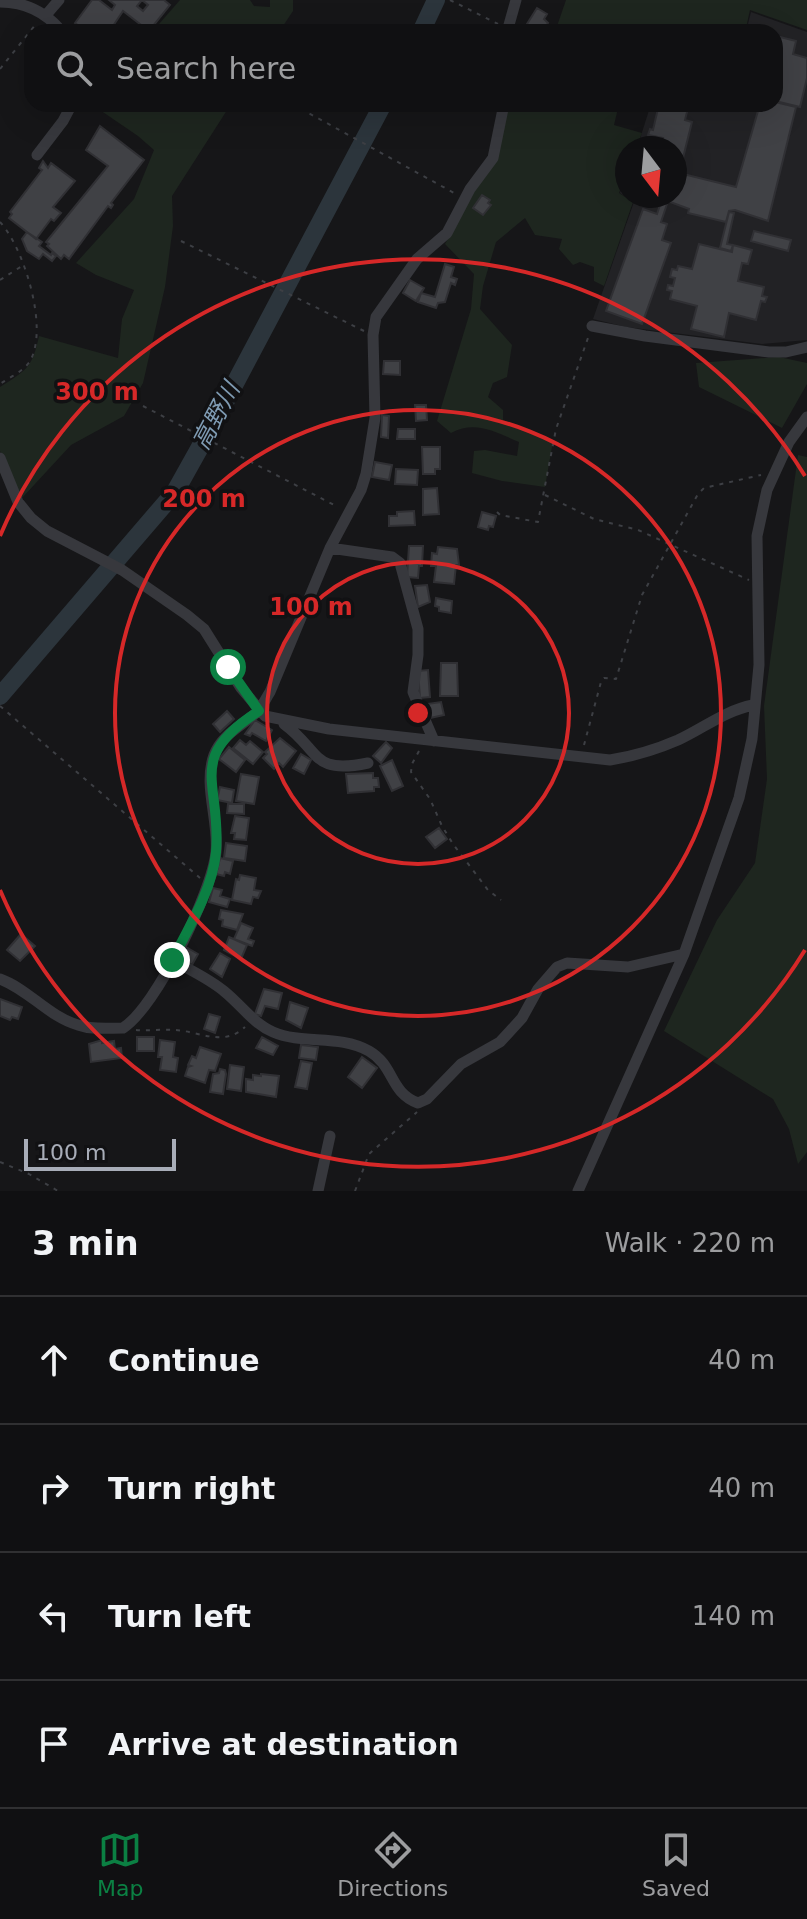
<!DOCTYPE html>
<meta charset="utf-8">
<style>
:root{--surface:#101012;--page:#19191b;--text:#f1f3f6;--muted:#9c9d9f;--line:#303032;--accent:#0b8043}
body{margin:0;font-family:"DejaVu Sans","Noto Sans JP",sans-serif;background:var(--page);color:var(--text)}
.compass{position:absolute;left:615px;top:136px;width:72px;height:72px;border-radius:50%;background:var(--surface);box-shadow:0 8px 32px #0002;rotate:164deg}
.scale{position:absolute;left:24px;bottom:20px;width:152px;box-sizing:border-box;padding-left:8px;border:4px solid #a8adb8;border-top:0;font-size:22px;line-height:28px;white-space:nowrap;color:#a8adb8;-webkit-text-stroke:6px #111113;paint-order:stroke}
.stop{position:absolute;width:24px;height:24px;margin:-18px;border:6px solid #0b8043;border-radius:50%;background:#fff}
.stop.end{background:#0b8043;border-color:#fff;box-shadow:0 2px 8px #0008}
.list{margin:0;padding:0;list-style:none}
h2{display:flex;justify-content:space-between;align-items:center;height:104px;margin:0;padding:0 32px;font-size:34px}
h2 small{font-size:26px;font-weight:400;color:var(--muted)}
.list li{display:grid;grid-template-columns:52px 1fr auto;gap:24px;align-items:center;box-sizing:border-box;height:128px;padding:0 32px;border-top:2px solid var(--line)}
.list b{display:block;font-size:30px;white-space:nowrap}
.list em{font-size:26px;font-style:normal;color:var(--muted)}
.icon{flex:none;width:44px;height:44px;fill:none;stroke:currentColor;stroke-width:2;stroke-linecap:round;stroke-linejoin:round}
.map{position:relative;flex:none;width:807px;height:1191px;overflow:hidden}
.search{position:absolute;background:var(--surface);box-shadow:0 8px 32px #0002;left:24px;right:24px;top:24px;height:88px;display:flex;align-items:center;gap:20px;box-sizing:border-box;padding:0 28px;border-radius:24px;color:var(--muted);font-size:30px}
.sheet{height:616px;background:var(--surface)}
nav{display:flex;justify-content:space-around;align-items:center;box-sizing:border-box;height:112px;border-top:2px solid var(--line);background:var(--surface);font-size:22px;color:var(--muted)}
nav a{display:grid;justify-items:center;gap:4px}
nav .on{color:var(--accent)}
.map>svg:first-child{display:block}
.built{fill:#222225}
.green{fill:#1e261f}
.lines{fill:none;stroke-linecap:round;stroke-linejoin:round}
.river{stroke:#2c353c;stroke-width:18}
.building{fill:#404145;stroke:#303034;stroke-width:2}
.path{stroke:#3d3f44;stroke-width:2;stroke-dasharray:4 6;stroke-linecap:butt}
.minor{stroke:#37383d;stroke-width:11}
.route{stroke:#0b8043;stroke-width:10}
.ring{fill:none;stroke:#d62828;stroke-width:4}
.labels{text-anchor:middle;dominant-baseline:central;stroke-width:7;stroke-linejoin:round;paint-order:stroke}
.water-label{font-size:24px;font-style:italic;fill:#7f9bb3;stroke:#111113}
.centre{fill:#d62828;stroke:#111113;stroke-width:4}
.ring-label{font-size:24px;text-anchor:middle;font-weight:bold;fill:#d62828;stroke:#111113;stroke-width:7;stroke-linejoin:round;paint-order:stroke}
</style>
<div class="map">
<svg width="807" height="1191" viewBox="0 0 807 1191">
<rect width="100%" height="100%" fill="#161618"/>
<path class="built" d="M751,12L807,32V340L762,344L626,327L593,319L634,202L620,193L627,175V196H675V148H637L651,104H775V32H746Z"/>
<path class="green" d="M180,0H250L254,6L270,7V0H293V11L279,32H152Z
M566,0H807V30L750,10L745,32H555Z
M96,104L120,106L126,104H231L172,196L173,226L165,287L143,383L124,416L71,445L22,498L0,451V387C27,370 32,368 39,336L118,358L122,319L134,290L96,275L76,263L134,199L154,150L138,136L94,106Z
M507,104H619L614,125L642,133L636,148H627V172L619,193L633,202L604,286L594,281V267L580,262L573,265L559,249L562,239L535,235L525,218L496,242L483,286L480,309L512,345L507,377L493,383L488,397L503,410V420L553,441L545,487L502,481L472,473L474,451L485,450L517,456L519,442C495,432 476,420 451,433L437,421L471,309L474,274L445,244L480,181Z
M779,357L807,363V384L782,428L699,387L696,363Z
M798,455L807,457V1152L798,1164L789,1129L773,1099L664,1031L717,920L755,863L767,779L764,706Z"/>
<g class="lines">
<path class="river" d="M421,32L436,0
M0,696L175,492L223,406L383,104"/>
</g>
<path class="building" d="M92,0H99L112,10L115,5L109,0H142L137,6L143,11L148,5L142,0H164L170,5L149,31L123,11L109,32H87L75,23Z
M537,8L547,14L544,19L548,23L543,31L522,32Z
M776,36L796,41L793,54L807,58V78L800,107L775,101Z
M775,102L796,107L768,221L735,210L729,211L726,222L688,213L689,209L662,199L663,196H675V172L736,187L760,104H775Z
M659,104H689L685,120L692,122L680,170L675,169V148H660L663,138L648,135L650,129L653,130Z
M100,126L144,160L111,203L113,205L111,208L108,206L69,259L64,255L61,259L47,246L49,244L46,242L108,166L86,150Z
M43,161L48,168L51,163L75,181L53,207L61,213L54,221L51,219L36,239L9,218L12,214L10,212L42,170L39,168Z
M482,195L490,200L488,203L491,205L483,215L473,208Z
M662,199L668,201L661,222L667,224L662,240L671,243L642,324L606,311L643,209L657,214Z
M729,212L734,213L727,244L733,245L731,251L720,248Z
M754,231L791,240L788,251L751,241Z
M27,232L42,242L39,246L51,255L52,253L56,256L52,261L43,254L39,259L27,251L22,239Z
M699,244L732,252L733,245L752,250L748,264L742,263L738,281L764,287L762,296L767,297L765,302L761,301L756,320L729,313L724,337L691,329L697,306L670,299L672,291L667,290L668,285L673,286L675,278L670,277L672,269L677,270L678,266L692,269Z
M445,264L454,267L451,277L457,279L455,285L451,283L445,302L438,303L436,308L418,302L421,293L435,297Z
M410,280L424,288L416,301L403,293Z
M384,361H400V375L383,374Z
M415,405H426L427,420L416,421Z
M382,415L389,416L388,438L381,437Z
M398,429H415V439H397Z
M422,447H440V469H435V474H423Z
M375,462L392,465L389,480L372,477Z
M396,469L418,470L417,485L395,484Z
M437,488L439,514L423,515V489Z
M414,511L415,525L389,526V516H397V512Z
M482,512L496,516L493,527L489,526L488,530L478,527Z
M409,546H423L422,566H419L418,578L407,577Z
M438,547L457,549L459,565H456L454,584L434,582L436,566H431L432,553L437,554Z
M427,585L430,602L418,607L415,586Z
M436,598L452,601L451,613L439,611V607L435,606Z
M441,663H457L458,696H440Z
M428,670L430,697L420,698L418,671Z
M441,702L444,715L430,718L427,704Z
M227,711L234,719L220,732L213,724Z
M255,720L272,730L266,741L252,733L250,736L245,734Z
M280,738L296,751L283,767L279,763L274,769L263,758L267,754L265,752Z
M240,740L246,745L250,741L263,752L253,764L233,748Z
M386,742L392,748L381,763L373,756Z
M229,747L245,760L236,772L219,759Z
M301,754L311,760L304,774L293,768Z
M392,760L403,786L392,791L380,766Z
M373,773V778H378L379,787H374V791L348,793L346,774Z
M241,774L259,777L254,804L236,801Z
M220,787L234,790L232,803L217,800Z
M228,804H244V814L227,813Z
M235,816L249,818L246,840L234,839L235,833H231Z
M439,828L447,839L435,848L426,837Z
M226,843L247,846L245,861L224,858Z
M220,858L233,861L230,874L225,872L224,876L216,874Z
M240,875L256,878L254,890L261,891L258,898L253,897L251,904L232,900L236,879L239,880Z
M213,888L222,890L220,896L230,899L227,907L209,902Z
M221,910L243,914L237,930L222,926L223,920L219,919Z
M241,923L253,928L248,939L254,941L252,946L234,939Z
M21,934L35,946L20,961L7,950Z
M229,937L247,945L241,959L224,950Z
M186,947L198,954L192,965L179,958Z
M220,953L230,959L222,977L210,969Z
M264,989L282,993L278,1009L265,1006L261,1016L255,1014Z
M0,999L22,1007L18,1019L12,1017L10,1020L0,1016Z
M290,1002L308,1008L301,1028L286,1020Z
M209,1014L220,1017L215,1033L204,1029Z
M137,1037H154V1051H137Z
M262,1037L278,1046L273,1055L256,1048Z
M102,1040V1043L114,1041L115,1049L121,1048L122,1058L91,1062L89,1044Z
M160,1040L175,1042L173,1057L178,1058L176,1072L160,1070L162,1057H158Z
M301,1045L318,1047L316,1060L299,1058Z
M200,1047L221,1054L215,1071L209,1070L205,1083L185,1076L188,1067L191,1066L188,1065L192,1056L196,1058Z
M362,1057L377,1068L362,1088L348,1077Z
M301,1061L312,1063L307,1089L295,1087Z
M230,1065L244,1067L241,1091L227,1089Z
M220,1069L225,1070L226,1074L223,1094L210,1092L213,1074L219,1073Z
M261,1074L279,1076L276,1097L246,1092V1079L253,1080V1075L261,1076Z"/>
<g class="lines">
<path class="path" d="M450,0L498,24
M0,69L36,24
M292,104L456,194
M0,222C24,248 49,328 30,361C24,371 10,377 0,384
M181,241L364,331
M0,280L22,266
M143,406L338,507
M545,495L594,519L638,530L749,580
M497,512L500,515L538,522L556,429L589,335
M0,706L200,878
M584,745L601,682L604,678L616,679L642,595L698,494L704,488L761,475
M419,751L412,764L411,772L430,799L442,826L453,844L488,890L501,900
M136,1030C149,1031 163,1029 176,1030C201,1032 224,1047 245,1027
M0,1162L29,1174L58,1191
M355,1191L369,1154L417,1112"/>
<path class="minor" d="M0,2C26,2 46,12 62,32
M46,15L59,0
M507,32L516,0
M37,155L63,121L72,104
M592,326L645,336L769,352H786L807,347
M0,458L18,502L31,518L47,531L122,570L187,615L204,629L241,688L265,716L329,729L610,760C635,756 655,750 678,740C704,728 724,711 753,705
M330,548L392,557L400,563L418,629V655L413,692L434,741
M284,724C321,751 311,775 368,763
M172,960C190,970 210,979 225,992C241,1005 254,1024 273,1032C303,1045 339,1034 369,1051C395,1066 389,1092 418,1103L427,1099L461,1064L500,1042L522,1018L538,989L557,967L567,963L628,967L684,954
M0,979C28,989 49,1017 78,1025C92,1030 108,1028 123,1028C156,1007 212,892 216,852C219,821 203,785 214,755C222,734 242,726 257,712C262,707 266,698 270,692L330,548L361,490L366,474L375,418L373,335L376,317L417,259L447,233L470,189L493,158L504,104
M318,1191L330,1136
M578,1191L684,954L739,798L752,739L759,665L757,536L767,490L789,442L807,417"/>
</g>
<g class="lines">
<path class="route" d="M172,960C189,928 213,888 216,852C222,783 184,758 259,711L228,667"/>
</g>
<g class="ring">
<circle cx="418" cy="713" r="151"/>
<circle cx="418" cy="713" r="303"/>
<path d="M805 950A454 454 0 0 1 0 890M0 536A454 454 0 0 1 805 476"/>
</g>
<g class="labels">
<g class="water-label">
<text transform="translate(216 416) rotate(-62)">高野川</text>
</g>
</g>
<circle cx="418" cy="713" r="12" class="centre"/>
<g class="ring-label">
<text x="97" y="400">300 m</text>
<text x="204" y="507">200 m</text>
<text x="311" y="615">100 m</text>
</g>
</svg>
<svg class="compass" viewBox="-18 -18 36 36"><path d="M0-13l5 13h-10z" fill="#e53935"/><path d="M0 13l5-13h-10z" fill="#9c9d9f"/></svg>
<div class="scale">100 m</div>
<div class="stop" style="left:228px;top:667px"></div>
<div class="stop end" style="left:172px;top:960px"></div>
<div class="search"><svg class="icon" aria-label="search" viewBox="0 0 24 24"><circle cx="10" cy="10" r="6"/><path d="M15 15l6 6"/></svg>Search here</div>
</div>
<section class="sheet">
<h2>3 min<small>Walk · 220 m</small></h2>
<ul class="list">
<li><svg class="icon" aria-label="ahead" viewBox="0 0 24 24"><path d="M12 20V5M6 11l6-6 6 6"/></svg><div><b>Continue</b></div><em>40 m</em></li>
<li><svg class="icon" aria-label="right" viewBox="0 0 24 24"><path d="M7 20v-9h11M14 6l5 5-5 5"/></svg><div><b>Turn right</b></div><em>40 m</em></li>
<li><svg class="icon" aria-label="left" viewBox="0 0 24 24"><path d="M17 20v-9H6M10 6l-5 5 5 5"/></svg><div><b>Turn left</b></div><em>140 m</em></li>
<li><svg class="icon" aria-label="arrive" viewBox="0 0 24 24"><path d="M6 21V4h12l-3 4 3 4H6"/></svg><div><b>Arrive at destination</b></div></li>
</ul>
</section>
<nav>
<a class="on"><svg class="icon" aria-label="map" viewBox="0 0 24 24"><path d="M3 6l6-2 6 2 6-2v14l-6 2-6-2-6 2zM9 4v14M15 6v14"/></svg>Map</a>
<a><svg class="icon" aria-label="directions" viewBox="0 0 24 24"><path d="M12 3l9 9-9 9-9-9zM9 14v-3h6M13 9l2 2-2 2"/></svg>Directions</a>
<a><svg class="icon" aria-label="saved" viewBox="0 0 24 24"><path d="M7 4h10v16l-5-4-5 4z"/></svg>Saved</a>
</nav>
